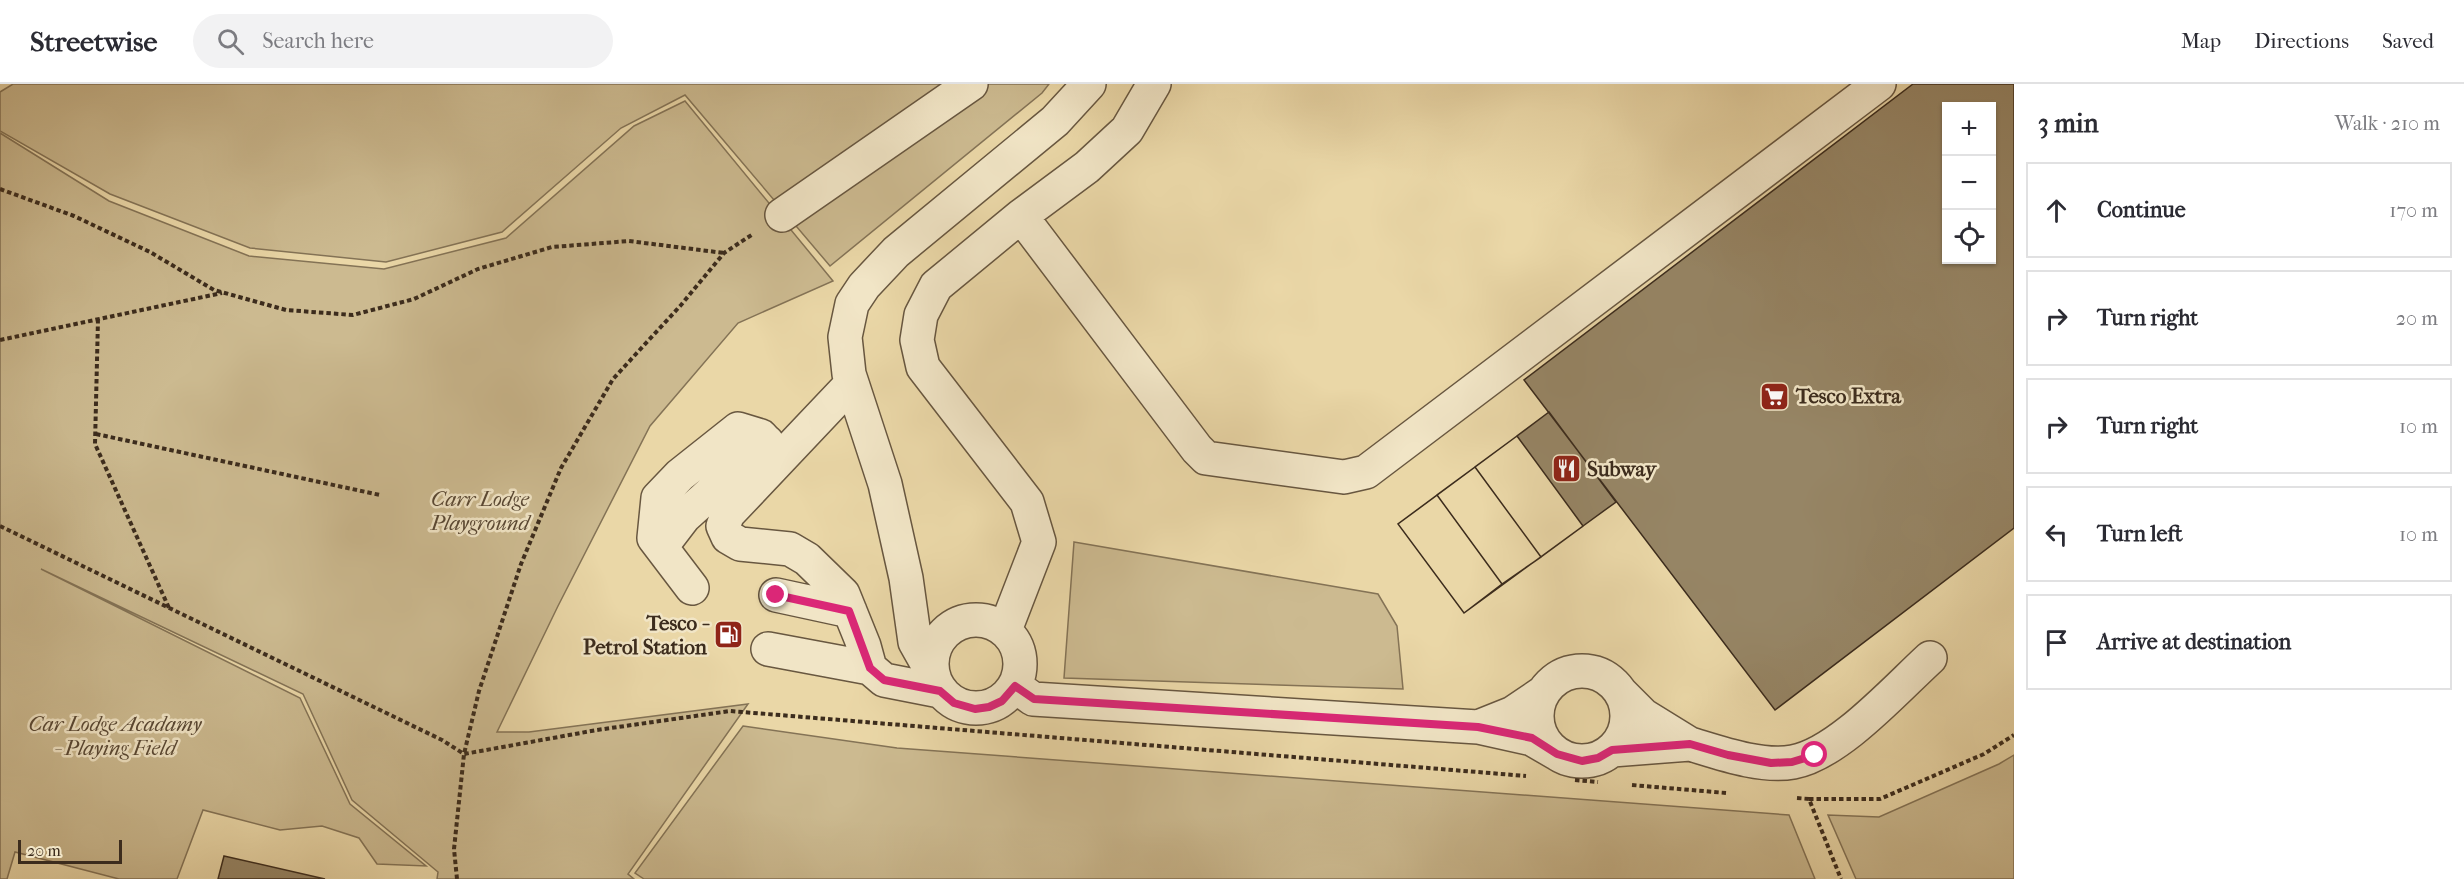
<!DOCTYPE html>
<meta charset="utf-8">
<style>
:root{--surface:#fff;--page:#f2f2f3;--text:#2b2b33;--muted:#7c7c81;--line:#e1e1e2}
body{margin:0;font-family:"IM FELL French Canon",serif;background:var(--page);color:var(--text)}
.controls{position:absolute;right:18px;top:18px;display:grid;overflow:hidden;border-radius:0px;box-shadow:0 2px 4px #0004}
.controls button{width:54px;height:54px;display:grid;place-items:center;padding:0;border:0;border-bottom:2px solid var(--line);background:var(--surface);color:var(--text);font:30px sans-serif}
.scale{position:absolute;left:18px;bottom:15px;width:104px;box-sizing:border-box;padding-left:6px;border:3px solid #3c2c1d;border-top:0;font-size:16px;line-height:21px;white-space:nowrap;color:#3c2c1d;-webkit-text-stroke:4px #f1e5c6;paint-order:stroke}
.stop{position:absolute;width:18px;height:18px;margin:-14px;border:4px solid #db2777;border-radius:50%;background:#fff}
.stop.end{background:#db2777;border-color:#fff;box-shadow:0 2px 6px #0008}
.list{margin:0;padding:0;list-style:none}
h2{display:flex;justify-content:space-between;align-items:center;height:78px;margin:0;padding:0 24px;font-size:26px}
h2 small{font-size:20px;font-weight:400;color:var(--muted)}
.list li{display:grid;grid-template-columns:39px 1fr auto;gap:18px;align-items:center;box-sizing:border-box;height:96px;margin:0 12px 12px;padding:0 12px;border:2px solid var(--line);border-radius:0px}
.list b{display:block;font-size:22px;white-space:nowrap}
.list em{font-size:20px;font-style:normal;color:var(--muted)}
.icon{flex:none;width:33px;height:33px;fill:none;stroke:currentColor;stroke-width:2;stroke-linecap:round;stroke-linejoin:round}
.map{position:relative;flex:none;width:2014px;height:795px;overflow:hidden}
header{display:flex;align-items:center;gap:36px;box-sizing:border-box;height:84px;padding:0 30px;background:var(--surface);border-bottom:2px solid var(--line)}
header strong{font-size:28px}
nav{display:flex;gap:33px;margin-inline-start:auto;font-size:21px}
.search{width:420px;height:54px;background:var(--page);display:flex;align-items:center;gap:15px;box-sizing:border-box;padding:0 21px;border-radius:33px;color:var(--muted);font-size:22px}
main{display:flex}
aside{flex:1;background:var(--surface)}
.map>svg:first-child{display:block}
.green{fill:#ccba90;stroke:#847356;stroke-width:1.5}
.building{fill:#968565;stroke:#3c2c1d;stroke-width:1.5;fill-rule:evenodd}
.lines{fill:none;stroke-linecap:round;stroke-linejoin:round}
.minor-casing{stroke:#685740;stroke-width:36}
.path{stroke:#3c2c1d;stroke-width:4;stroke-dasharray:4.5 3;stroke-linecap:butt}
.minor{stroke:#f1e5c6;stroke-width:33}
.route{stroke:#db2777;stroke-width:8}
.labels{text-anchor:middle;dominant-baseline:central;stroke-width:5;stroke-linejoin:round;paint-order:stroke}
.poi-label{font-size:21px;font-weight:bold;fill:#3c2c1d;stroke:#f1e5c6;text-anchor:start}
.park-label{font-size:21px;font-style:italic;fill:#594834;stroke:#f1e5c6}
</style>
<header>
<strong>Streetwise</strong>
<div class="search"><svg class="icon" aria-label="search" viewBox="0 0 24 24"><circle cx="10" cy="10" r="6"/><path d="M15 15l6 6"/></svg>Search here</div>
<nav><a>Map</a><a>Directions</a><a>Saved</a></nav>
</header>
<main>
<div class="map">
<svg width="2014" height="795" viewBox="0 0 2014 795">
<rect width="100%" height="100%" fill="#ead7a7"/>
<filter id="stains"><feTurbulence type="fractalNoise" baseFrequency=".00333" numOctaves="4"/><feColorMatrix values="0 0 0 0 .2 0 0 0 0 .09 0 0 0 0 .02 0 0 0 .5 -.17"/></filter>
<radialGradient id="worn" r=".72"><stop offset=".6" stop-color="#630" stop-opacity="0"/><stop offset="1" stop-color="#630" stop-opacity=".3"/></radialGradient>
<path class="green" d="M13,0H1049L1042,9L830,182L685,11L621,44L502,148L386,178L250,164L110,110L0,47V8Z
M685,17L833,197L738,239L650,342L558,522L497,648H529L748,620L628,790L634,795H437L438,788L352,716L303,610L41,485L300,614L350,720L426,782L377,780L359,754L322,742L280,746L203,726L177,795H119L15,768L7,795H0V49L109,117L249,172L384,185L506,154L634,42Z
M1074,458L1378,510L1397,542L1403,605L1064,594Z
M743,642L897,664L1789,731L1815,795H644L635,789Z
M2014,671V795H1856L1828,731L1879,733L1999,680Z"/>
<path class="building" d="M1913,0H2014V444L1775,626L1524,296ZM1946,22H1992V176H1946Z
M1549,328L1616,418L1583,442L1517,352Z
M1517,352L1583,442L1464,529L1398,440Z
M1517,352L1583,442L1541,473L1475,383Z
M1475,383L1541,473L1502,500L1437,411Z
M1437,411L1502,500L1464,529L1398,440Z
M224,772L325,795H218Z"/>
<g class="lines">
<defs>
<path id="minor" d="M782,131L971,0
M1021,132L1197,365L1206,374L1344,393L1366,388L1879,0
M851,300L728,430L723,442L728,453L740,460L790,465L807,475L843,510L864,562L870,584L884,596L940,607
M661,463L684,433L767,358
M692,504L654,454L658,414L680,391L738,345L761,352L780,373
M776,511L850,527
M932 580a44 44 0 1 1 88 0a44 44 0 1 1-88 0Z
M1005,546L1039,458L1027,418L923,283L917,256L921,231L936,202L1021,132L1087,83L1127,46L1154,0
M768,565L870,584
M1537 632a45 45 0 1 1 90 0a45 45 0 1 1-90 0Z
M933,590L915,558L906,494L885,400L849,290L845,253L852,220L864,202L896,168L1055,37L1089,0
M1015,602L1033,615L1478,643
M1544,608L1513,629L1478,643L1532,655L1556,669
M1690,660C1720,669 1762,684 1793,678C1838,670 1895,606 1930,574
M1612,666L1690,660L1643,631L1621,609"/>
</defs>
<use href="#minor" class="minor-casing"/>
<path class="path" d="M0,105L74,132L150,168L214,206L286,226L353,231L414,215L478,185L552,163L629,157L724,169
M98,235L95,360L169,524
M0,256L222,209
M96,350L380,411
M0,442L442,656L464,670L597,646L730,627L1526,692
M1575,696L1598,698
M1632,701L1726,709
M1797,714L1809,715L1841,795
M1809,715H1880L1984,670L2014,651
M457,795L454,765L464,670L479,607L521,480L561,384L613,295L681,221L724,169L753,150"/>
<use href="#minor" class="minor"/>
</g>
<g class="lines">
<path class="route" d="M776,511L849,527L870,584L884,596L940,607L954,619L975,625L989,623L1002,617L1015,602L1034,615L1478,643L1532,654L1557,670L1582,677L1598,674L1612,666L1690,660L1728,671L1771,679L1792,678L1815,671"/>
</g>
<defs>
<symbol id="supermarket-square" viewBox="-11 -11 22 22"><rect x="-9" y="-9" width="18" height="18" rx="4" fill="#8f2418" stroke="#f1e5c6"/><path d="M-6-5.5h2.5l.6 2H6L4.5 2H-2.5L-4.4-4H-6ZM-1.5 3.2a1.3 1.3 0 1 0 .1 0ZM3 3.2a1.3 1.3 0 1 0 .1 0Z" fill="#fff"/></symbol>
<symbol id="restaurant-square" viewBox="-11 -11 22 22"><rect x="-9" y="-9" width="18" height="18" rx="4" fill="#8f2418" stroke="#f1e5c6"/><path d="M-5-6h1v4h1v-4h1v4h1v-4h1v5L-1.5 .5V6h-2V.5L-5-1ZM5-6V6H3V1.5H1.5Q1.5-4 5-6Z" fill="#fff"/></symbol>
<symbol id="fuel-square" viewBox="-11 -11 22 22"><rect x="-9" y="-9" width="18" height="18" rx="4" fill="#8f2418" stroke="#f1e5c6"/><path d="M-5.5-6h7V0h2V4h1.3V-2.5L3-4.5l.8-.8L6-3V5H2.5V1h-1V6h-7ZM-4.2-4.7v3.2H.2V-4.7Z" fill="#fff"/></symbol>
</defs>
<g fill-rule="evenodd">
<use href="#supermarket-square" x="1758" y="296" width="33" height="33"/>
<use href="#restaurant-square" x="1550" y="368" width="33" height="33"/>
<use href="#fuel-square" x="712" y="534" width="33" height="33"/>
</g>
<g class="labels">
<g class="poi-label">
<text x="1796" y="312">Tesco Extra</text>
<text x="1587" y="385">Subway</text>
<text x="707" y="539" text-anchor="end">Tesco -<tspan x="707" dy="24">Petrol Station</tspan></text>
</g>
<g class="park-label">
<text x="480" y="415">Carr Lodge<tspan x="480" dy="24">Playground</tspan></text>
<text x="115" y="640">Car Lodge Acadamy<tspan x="115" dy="24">- Playing Field</tspan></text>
</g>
</g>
<rect width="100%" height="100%" filter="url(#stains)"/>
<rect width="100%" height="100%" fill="url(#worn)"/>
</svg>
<div class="controls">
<button>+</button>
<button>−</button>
<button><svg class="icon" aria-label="locate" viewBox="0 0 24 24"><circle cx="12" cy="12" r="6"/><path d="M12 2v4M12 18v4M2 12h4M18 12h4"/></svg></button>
</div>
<div class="scale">20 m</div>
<div class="stop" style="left:1815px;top:671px"></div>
<div class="stop end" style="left:776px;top:511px"></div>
</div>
<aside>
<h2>3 min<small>Walk · 210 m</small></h2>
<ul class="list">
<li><svg class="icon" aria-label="ahead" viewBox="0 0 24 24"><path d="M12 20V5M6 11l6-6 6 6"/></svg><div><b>Continue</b></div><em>170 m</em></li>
<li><svg class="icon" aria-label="right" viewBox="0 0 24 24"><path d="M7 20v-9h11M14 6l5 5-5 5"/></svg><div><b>Turn right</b></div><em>20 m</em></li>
<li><svg class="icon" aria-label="right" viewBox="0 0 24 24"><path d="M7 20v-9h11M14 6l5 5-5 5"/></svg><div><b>Turn right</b></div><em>10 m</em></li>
<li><svg class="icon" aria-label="left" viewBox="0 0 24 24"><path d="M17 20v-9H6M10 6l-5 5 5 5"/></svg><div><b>Turn left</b></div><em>10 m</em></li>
<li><svg class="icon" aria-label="arrive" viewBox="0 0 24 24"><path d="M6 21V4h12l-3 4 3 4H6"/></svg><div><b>Arrive at destination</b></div></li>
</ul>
</aside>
</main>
